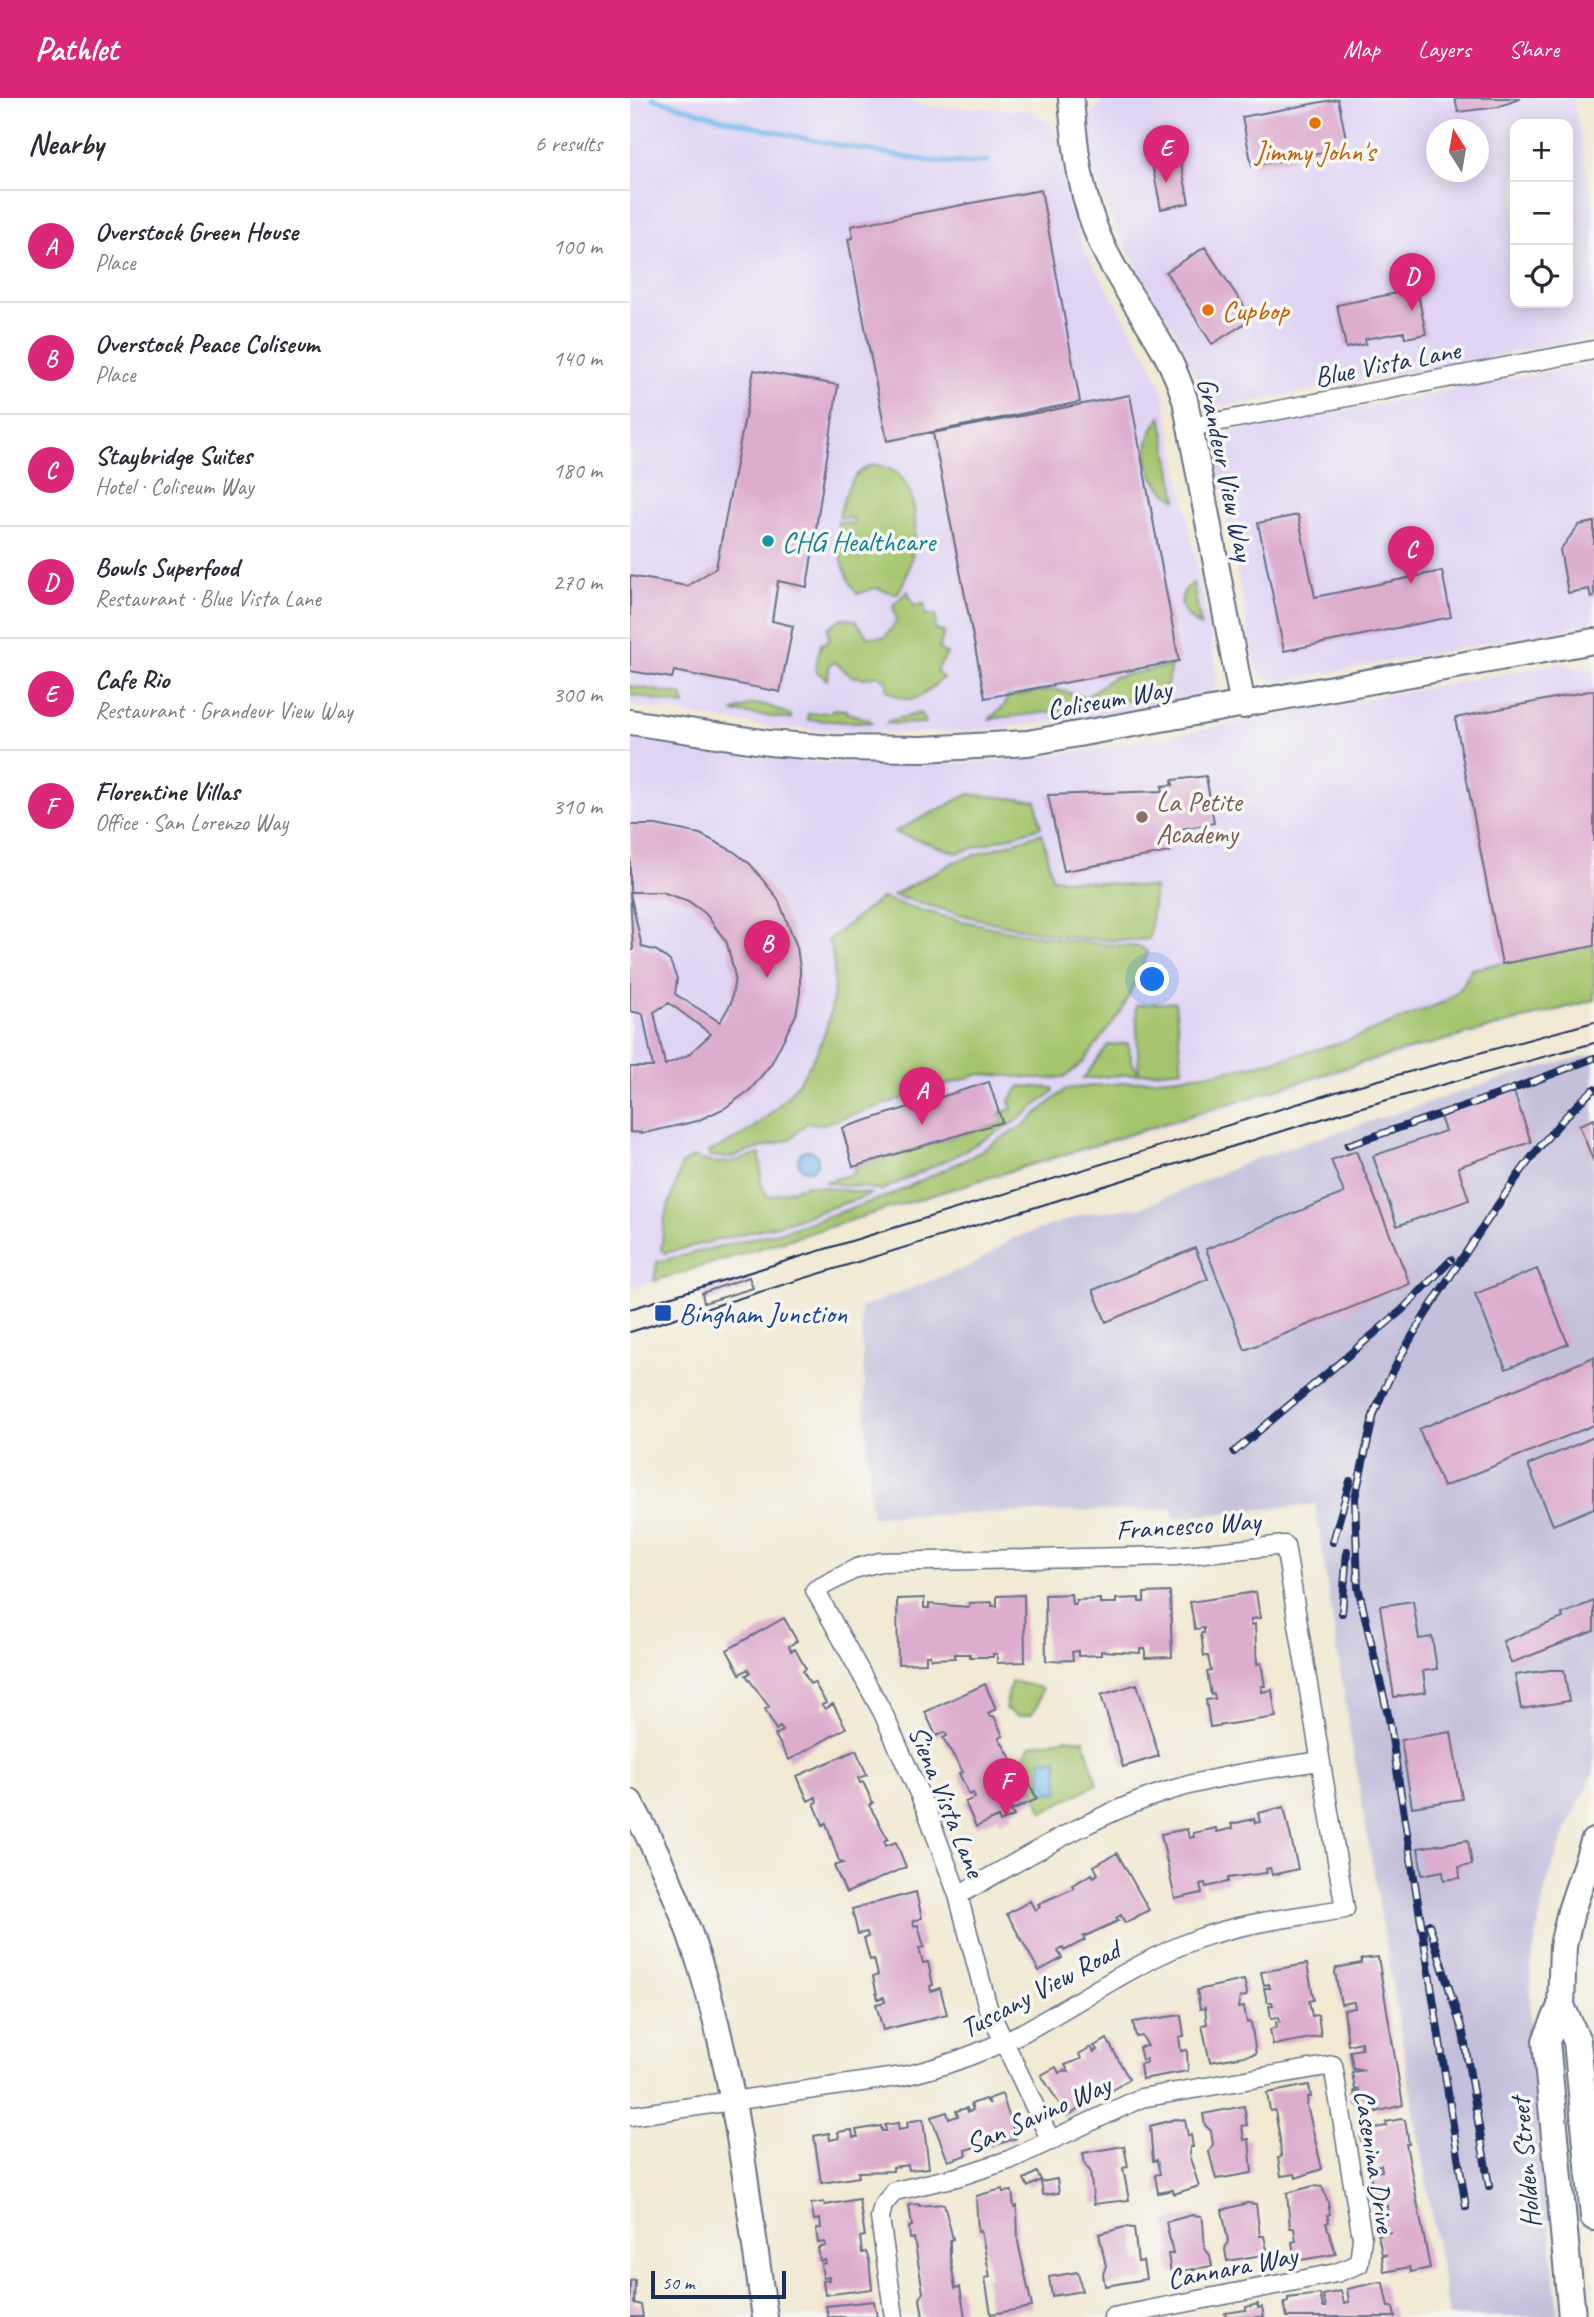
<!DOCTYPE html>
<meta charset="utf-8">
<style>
:root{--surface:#fff;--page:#f7f7f7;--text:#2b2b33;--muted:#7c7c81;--line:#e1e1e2;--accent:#db2777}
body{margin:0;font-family:Caveat,sans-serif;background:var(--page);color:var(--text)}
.controls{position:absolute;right:21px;top:21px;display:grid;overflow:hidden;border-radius:14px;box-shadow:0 4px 18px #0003}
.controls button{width:63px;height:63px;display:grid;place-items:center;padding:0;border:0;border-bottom:2px solid var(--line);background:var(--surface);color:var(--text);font:35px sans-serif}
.compass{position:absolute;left:796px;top:21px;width:63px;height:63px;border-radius:50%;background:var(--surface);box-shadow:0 4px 18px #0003;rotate:349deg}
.scale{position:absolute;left:21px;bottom:18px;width:135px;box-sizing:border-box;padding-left:7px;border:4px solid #1b2f5e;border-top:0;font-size:19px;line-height:24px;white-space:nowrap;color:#1b2f5e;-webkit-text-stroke:5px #f6f6f2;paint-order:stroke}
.you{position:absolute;left:523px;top:882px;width:24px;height:24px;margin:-18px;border:5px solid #fff;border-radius:50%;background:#1a73e8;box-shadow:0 0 0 10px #1a73e833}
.badge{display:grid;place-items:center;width:46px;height:46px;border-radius:50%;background:var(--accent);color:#fff;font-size:23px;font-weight:700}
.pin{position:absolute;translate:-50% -58px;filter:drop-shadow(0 2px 4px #0008)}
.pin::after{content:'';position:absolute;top:37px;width:24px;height:21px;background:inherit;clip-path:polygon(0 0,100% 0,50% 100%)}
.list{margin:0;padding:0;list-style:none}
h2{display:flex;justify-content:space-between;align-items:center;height:91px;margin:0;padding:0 28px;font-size:30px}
h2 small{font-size:23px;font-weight:400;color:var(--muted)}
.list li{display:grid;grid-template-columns:46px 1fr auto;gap:21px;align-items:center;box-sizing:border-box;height:112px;padding:0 28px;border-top:2px solid var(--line)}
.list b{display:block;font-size:26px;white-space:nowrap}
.list p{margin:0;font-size:23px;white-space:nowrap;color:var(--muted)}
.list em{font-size:23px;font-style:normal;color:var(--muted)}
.icon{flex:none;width:38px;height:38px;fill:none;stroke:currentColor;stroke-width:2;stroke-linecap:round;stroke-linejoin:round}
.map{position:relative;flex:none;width:964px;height:2219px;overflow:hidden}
header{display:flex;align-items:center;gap:42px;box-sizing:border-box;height:98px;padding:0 35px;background:var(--accent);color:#fff}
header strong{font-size:33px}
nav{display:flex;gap:38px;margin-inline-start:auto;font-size:24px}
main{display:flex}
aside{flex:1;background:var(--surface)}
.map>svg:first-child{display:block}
.built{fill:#e0d4f4;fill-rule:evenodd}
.industrial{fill:#c4c0db}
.green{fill:#a4c56d;stroke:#607a66;stroke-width:2}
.water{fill:#74bbec;stroke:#4875a5;stroke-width:2}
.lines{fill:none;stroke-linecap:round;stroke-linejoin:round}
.stream{stroke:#74bbec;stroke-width:5}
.building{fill:#ddadce;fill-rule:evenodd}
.street-casing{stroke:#667087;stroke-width:21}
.secondary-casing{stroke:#667087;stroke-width:28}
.primary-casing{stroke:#667087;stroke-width:30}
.street{stroke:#fff;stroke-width:18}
.secondary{stroke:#fff;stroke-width:24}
.primary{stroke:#fff;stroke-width:26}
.tram{stroke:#1b2f5e;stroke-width:2}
.rail-casing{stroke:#1b2f5e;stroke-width:8}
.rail{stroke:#f6f6f2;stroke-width:5;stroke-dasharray:16;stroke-linecap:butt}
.food-dot{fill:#e8710a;stroke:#f6f6f2;stroke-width:2.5}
.culture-dot{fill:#0f9aa8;stroke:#f6f6f2;stroke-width:2.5}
.education-dot{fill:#8d6e63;stroke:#f6f6f2;stroke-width:2.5}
.transit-dot{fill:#1a4fb4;stroke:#f6f6f2;stroke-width:2.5}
.labels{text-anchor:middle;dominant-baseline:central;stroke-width:7;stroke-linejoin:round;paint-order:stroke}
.food-label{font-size:28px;fill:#c56008;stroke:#f6f6f2}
.street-label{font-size:28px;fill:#1b2f5e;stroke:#f6f6f2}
.culture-label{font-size:28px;fill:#0d838f;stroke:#f6f6f2;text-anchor:start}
.education-label{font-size:28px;fill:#785e54;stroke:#f6f6f2;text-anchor:start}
.transit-label{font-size:28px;fill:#164399;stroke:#f6f6f2;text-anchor:start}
</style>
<header>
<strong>Pathlet</strong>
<nav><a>Map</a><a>Layers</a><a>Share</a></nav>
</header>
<main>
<aside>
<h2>Nearby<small>6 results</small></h2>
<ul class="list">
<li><span class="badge">A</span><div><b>Overstock Green House</b><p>Place</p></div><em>100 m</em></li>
<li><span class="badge">B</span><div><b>Overstock Peace Coliseum</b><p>Place</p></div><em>140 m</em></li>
<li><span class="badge">C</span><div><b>Staybridge Suites</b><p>Hotel · Coliseum Way</p></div><em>180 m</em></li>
<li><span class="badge">D</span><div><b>Bowls Superfood</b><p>Restaurant · Blue Vista Lane</p></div><em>270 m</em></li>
<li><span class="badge">E</span><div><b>Cafe Rio</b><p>Restaurant · Grandeur View Way</p></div><em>300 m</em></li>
<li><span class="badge">F</span><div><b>Florentine Villas</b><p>Office · San Lorenzo Way</p></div><em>310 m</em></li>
</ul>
</aside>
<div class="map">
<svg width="964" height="2219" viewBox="0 0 964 2219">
<rect width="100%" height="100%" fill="#f6f6f2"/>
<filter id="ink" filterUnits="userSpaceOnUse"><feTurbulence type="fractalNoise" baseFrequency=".0143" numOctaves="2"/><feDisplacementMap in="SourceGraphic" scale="14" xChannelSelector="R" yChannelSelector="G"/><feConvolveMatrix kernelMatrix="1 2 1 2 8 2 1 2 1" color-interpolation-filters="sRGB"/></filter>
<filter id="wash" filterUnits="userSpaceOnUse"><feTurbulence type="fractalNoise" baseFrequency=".00686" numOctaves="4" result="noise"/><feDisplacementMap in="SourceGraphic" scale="28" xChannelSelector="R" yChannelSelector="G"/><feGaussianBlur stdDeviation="1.57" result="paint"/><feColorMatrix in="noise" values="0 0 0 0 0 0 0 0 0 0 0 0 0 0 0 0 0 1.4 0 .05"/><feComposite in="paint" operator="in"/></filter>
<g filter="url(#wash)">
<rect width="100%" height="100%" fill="#f1e9d3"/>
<path class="built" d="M0,0H263L303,8L400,12L422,27L430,44L435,91L452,148L521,264L534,297L587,571V586L581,594L566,600L443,622L339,633L278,635L147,630L0,607Z
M477,0H943L964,112V239L600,308L582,305L574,297L545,231L513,181L480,117L465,78L460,58L459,26L466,10ZM885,26H938V205H885ZM806,32H848V74H806Z
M964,265V525L651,584L631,578L624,563L586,361V349L593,339L602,334Z
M930,565L947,571L964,568V904L767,958L0,1191V640L74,654L170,664L297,667L387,662L481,649Z"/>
<path class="industrial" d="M964,956V1673L934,1737L915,1791L901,1868L900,1914L928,2219H819L719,1630L685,1406L545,1420L542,1411L241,1418L230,1210L342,1167L384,1140L455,1116L513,1109L624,1061L889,975Z"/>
<path class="green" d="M531,318L547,402C515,383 507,349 531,318Z
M243,367C300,368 290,464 267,496L246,490L227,496C212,474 208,451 208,424L224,426V421L209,419C214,397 220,374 243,367Z
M563,485L571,528C551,518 543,499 563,485Z
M278,493L284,508L294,505L296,517H306L305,532L314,534L309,551L317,556L306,573L313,580C291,599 283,610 257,592V583L247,577L237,580L221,578L205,564L200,566L197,582L185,572L191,546L199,543L198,530L212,520L225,522L238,539H255L267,523L263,507Z
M541,568L535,595L453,610L360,621L375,607L377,599L423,591L456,599L483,579Z
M0,588L52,597L55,607L0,597Z
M122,606L136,607L161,617V621L102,614Z
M203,611L217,612L218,615L240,622L242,625L178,622V616L201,614Z
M291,615L296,625L256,626L259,623Z
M339,696L406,703L411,729L327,755L264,734Z
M412,735L422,780L525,790L519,841C443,849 336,819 263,797L324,764Z
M251,800C337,828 421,844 511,849L518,855L492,912L454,963L437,978L420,981L350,976L193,1026L177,1025L160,1041L98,1060L79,1058L78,1054C146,1029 203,958 204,884C204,869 204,854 198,842Z
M964,848V902L737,963L24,1183L27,1164L160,1131L261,1097L339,1060L394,1027L436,991L585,975L645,963L717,943L816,903L832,889L841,871Z
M545,904L552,971L453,981L478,947L498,945L502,964L509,975L506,907Z
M390,988L423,990L424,993L388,1022L323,1059L252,1092L195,1084L225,1075L223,1069L372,1024L369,1015L382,1011L379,1004Z
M130,1056L131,1086L138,1099L178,1087L242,1096L151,1126L35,1155L31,1152L35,1119L52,1066L63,1059C88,1070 105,1063 130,1056Z
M381,1583L412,1590L408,1607L401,1616L389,1618L375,1611Z
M437,1640L454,1642L467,1686L413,1714L390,1665L401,1647Z"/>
<path class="water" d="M168 1062a10 10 0 1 1 20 0a10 10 0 1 1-20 0Z
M427,1661L429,1694L412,1695L411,1662Z"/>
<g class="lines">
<path class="stream" d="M23,0C96,24 171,41 247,54C285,61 319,68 358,63"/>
</g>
<g id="blocks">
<path class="building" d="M825,0H889V1L868,9L828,14Z
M708,1L718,50L622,68L612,19Z
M550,60L559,105L531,111L522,66Z
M411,92L450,304L257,343L218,141L223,140L221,128Z
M575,149L622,221L582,246L536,174Z
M787,191L796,236L775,240L774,234L735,241L736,246L716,250L707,207Z
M124,272L208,287L177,489L148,483L142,523L163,528L150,594L44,573L42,580L0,573V478L57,488L86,470Z
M500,297L549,563L355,600L303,335Z
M668,417L685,499L812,473L821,519L654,553L628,425Z
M964,424V499L961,500L959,491L938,495L930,452L949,427Z
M964,592V848L872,866L825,620Z
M576,678L584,725L551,731V739L539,740L540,754L434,773L418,697L533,693L532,688L543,687L542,682Z
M0,727H26L70,736L103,753L120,766L148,801L167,849L170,871V895L166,917L141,966L120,992L95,1010L67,1023L15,1035L0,1034V969H23L13,916L0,913V853L3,851L0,795L12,849L27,853L40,863L47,881L45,896L90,924L101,905L105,879L97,845L75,815L58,803L32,794H0ZM39,905L81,936L58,957L35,967L24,914Z
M359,984L372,1024L223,1069L212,1030Z
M884,994L901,1044L828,1069L839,1102L767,1128L743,1058L815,1033L810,1019Z
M964,1021V1064L949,1027Z
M726,1053L780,1186L615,1252L576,1151L714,1095L701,1062Z
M565,1150L578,1181L476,1224L463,1192Z
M907,1171L938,1246L876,1271L845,1196Z
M119,1179L123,1190L74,1205L72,1195Z
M964,1259V1327L813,1389L789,1331Z
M964,1339V1410L923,1427L898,1367Z
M540,1494L542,1559L515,1560V1551H510V1555L471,1553V1557L448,1558V1553L442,1554L443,1562L416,1563L415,1497L441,1496L442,1506H446V1502L470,1501V1505H486V1501L509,1500V1504H514V1495Z
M626,1494L630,1520L621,1521V1527L625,1526L627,1566L631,1565L635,1588H631L632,1594L642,1592L646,1619L580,1629L576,1602L585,1601L584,1596L581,1597L577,1574L581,1573L578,1558H574L571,1535H574V1530L565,1531L560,1504Z
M394,1497L395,1564L367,1565V1556H363V1559H340V1556H325V1560L301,1561L300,1557H296V1565L268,1566L267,1501L294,1500V1510H299V1506L339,1509V1505L362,1504V1508H367V1498Z
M783,1503L789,1541L802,1539L807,1571L793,1573L796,1594L764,1599L750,1508Z
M964,1503V1533L881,1565L873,1543L933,1520L932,1516Z
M154,1520L167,1543L159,1548L161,1553L165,1551L176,1571L173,1573L180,1586L184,1584L196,1605L192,1607L195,1611L203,1606L216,1630L159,1662L145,1637L153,1633L150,1629L146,1632L135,1611L139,1609L116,1577L120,1575L118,1571L110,1576L97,1552Z
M920,1572H934L939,1603L891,1611L885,1577Z
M355,1586L366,1611L358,1615L360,1619L364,1618L373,1638L369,1640L389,1674L386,1676L387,1680L395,1677L407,1701L381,1713L384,1718L370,1724L368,1719L346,1729L335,1704L345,1700L343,1695L339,1697L329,1675L333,1674L313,1640L317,1638L315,1634L306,1638L295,1614Z
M507,1586L529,1658L493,1669L471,1597Z
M821,1634L832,1701L782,1709L771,1642Z
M226,1652L237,1677L228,1680L230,1685L233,1684L243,1705L239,1707L258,1741L254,1743L256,1748L266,1744L276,1769L216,1795L204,1768L213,1765L209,1763L196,1725L193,1727L184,1705L187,1704L186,1699L178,1703L167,1678Z
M654,1709L668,1771L642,1777L640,1770L636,1771L637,1775L598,1780V1784L576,1789L575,1785L570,1786L572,1795L545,1801L531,1736L557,1731L559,1740L564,1739L563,1735L586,1730L587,1734L603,1730L601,1726L624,1721L625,1725L630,1724L628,1715Z
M838,1742L842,1767L829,1769L830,1780L814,1782L813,1773L792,1777L788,1750Z
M487,1755L519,1812L495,1825L491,1817L486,1820L488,1823L453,1839L455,1842L434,1853L433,1850L428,1853L432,1860L409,1873L377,1816L400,1803L405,1812L410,1809L408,1806L444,1790L442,1787L462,1776L464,1779L468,1776L464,1768Z
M286,1794L292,1820L283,1823L284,1828L288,1827L294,1849L289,1850L293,1865L298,1864L303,1887L300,1888L301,1893L310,1890L317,1916L253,1932L246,1906L255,1904L254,1899L248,1901L243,1879L248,1877L244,1861L240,1862L234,1840L238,1839L237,1834L228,1836L222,1811Z
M748,1859L773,2007L746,2014L745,2008L730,2010L726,2006L724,1994H729V1991L725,1992L722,1974L735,1972L723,1971L720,1953L732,1951L731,1944L718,1947L714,1912L725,1910L724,1904L711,1906L705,1874L706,1870L731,1865V1861Z
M677,1866L684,1902L679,1903L682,1918L688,1917L691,1938L643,1947L640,1931L647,1929L646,1924L650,1923L649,1919L641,1920L639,1908L643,1907L642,1904H637L634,1890H640L639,1886L634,1887L631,1874Z
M614,1882L617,1894L616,1898L610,1899L608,1910L614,1909L617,1925L621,1924L626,1956L580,1964L572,1927L577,1926L575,1910L570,1911L567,1892Z
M551,1917L554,1938L549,1939L551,1953L557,1952L558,1973L512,1981L510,1966L516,1965V1961L512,1962L509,1949L518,1948L512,1938L506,1939L503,1924Z
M477,1941L499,1981L481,1993L467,1999L465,1995L451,2003L454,2008L437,2018L411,1977L426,1969L429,1975L434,1972L439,1974L435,1967L451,1961L449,1956L461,1949L464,1954L467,1952L464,1948Z
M679,1987L681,1999H678L677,2007L692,2071L666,2080L665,2076L651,2078L648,2060L651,2059L650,2042L645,2012L640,2013L637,1995Z
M372,1996L386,2040L351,2052L350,2048L335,2052L337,2057L318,2063L301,2019L317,2014L319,2021L328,2018L326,2013L337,2010L338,2014L343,2012L341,2006L355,2001L360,2006L358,2001Z
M614,2008L617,2027L612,2028L614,2042L619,2041L622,2075L586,2081L579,2054L583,2046L581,2033L575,2027L573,2016Z
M293,2021L299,2070L279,2072L278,2067L263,2069V2073L228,2074L229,2079L191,2085L184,2038L199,2035L200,2042L209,2040L208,2034L222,2032L223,2039H228L226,2032L251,2028L252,2033H256L255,2027L268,2025L269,2032L278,2030L277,2024Z
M546,2021L555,2022L558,2038L561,2037L563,2049H560L559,2057L569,2088L544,2096L543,2092L528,2095L525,2077L530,2076L527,2062L523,2063L520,2028Z
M771,2021L775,2022L779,2046H776L800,2170L781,2174L780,2169L754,2174L752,2158L757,2157L752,2156L748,2137L762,2134L750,2135L747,2116L758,2114L757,2108L745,2110L740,2075L752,2073L751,2067L738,2069L730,2038L734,2037L733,2032L757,2028L756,2024Z
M494,2048L498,2069L493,2070L499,2102L464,2106L460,2073L455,2067L453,2055Z
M407,2074L411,2082L398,2089L394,2081Z
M427,2081L429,2095L413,2097L411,2084Z
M683,2088L692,2089L698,2104L700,2116L697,2117L699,2124L696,2125L706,2156L665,2163L662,2144L666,2143L664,2130H660L657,2095Z
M372,2091L373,2094L382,2093L384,2109L387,2108L388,2144L402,2209L361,2216L355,2180L360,2179L351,2133L348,2134L346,2098Z
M229,2101L235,2138L230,2139L232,2155L236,2154L239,2162L242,2191L195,2197L193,2183L199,2182V2179L193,2180L191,2166L196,2165L195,2162L190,2163L188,2150L196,2148L195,2144L188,2145L186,2131L191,2130L190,2121L184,2122L181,2106L194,2104L195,2107Z
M617,2105L626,2106L630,2138H634L638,2156L597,2163L595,2151L598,2143L592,2112Z
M289,2106V2108L314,2106L323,2141L320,2142V2159L325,2190L330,2189L335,2219H293L290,2201L293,2194L284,2140L280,2141L279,2129L282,2128L279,2107Z
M562,2117L571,2118L573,2123L575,2151L580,2157L582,2168L541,2175L538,2156H543L536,2124Z
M495,2129L504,2130L508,2164L513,2163L516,2181L475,2188L473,2176L476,2168L469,2136Z
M448,2174L452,2193L422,2198L419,2179Z
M5,2182L4,2205L11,2207L13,2219H0V2183Z
M749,2184L753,2185L758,2209H763L765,2219H657L654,2205L658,2204V2200L690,2196L693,2209H696L693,2197L711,2193L714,2205L719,2204L717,2191Z
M244,2203L247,2219H198L196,2208Z
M628,2206V2210L632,2209L634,2219H596L595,2215L616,2212V2209Z"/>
</g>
</g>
<g filter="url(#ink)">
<use href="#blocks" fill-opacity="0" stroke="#667087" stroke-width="2"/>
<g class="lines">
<defs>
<path id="street" d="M560,329L964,252
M328,1797C392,1762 454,1722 523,1698C577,1679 634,1671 690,1663
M0,2018L273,1978C315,1969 353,1954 392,1935C450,1904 505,1864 567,1841C614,1824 666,1819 715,1811L655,1447L545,1458L250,1464L227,1470L185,1492L253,1615L296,1711L328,1797L358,1910L421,2043
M264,2219L250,2120L253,2107L265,2093L327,2079L379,2062L511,2000L703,1967L732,2140L729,2166L706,2175L483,2219"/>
<path id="secondary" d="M441,0C445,53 451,103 474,151C499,203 539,246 555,302L613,608
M0,624L139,645L202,650L293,651L398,645L964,543
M0,1704C95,1871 108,2033 135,2219"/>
<path id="primary" d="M931,1908L947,1943L964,2119
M942,2219L916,1943L931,1908L933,1848L941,1813L964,1744"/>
</defs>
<use href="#street" class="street-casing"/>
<use href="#secondary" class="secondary-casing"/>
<use href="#primary" class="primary-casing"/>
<use href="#street" class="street"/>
<use href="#secondary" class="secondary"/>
<use href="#primary" class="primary"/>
<path class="tram" d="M0,1211L719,990L964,924
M0,1234L721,1012L964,945"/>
<defs>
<path id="rail" d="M718,1047L870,996L964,960
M745,1311L725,1400L728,1489L759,1621L836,2109
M742,1321C767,1254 806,1200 845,1141C881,1087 915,1034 964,991
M604,1354L772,1212L821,1162
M703,1444L720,1383
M712,1515L717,1453
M799,1826L833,1935L859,2088"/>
</defs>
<use href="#rail" class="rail-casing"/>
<use href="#rail" class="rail"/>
</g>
</g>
<g class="food-dot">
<circle cx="685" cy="25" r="7"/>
<circle cx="578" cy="212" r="7"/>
</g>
<circle class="culture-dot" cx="138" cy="443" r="7"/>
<circle class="education-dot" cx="512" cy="719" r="7"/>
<rect class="transit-dot" x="24" y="1206" width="18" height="18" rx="3.5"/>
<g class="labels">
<g class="food-label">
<text x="685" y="53">Jimmy John's</text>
<text x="592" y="212" text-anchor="start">Cupbop</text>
</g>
<g class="street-label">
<text transform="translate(757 265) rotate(-11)">Blue Vista Lane</text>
<text transform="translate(596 371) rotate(78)">Grandeur View Way</text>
<text transform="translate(479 601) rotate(-10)">Coliseum Way</text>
<text transform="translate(558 1427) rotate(-4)">Francesco Way</text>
<text transform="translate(317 1703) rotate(68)">Siena Vista Lane</text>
<text transform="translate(410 1891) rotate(-28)">Tuscany View Road</text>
<text transform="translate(408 2016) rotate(-24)">San Savino Way</text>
<text transform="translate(745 2063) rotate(81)">Casenina Drive</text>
<text transform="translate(895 2065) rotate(-95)">Holden Street</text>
<text transform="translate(602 2169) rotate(-11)">Cannara Way</text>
</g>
<g class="culture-label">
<text x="152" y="443">CHG Healthcare</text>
</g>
<g class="education-label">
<text x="526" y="703">La Petite<tspan x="526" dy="32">Academy</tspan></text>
</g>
<g class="transit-label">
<text x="49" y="1215">Bingham Junction</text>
</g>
</g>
</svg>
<div class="controls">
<button>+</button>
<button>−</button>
<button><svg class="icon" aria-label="locate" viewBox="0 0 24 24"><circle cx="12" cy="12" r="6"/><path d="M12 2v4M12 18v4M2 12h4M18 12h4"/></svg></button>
</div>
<svg class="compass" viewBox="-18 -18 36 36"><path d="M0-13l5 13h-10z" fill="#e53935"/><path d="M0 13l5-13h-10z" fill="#7c7c81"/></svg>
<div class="scale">50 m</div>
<div class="you"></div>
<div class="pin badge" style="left:292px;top:1027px">A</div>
<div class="pin badge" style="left:137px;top:880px">B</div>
<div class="pin badge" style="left:781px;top:486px">C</div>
<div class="pin badge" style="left:782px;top:213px">D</div>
<div class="pin badge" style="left:536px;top:85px">E</div>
<div class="pin badge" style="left:376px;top:1718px">F</div>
</div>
</main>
